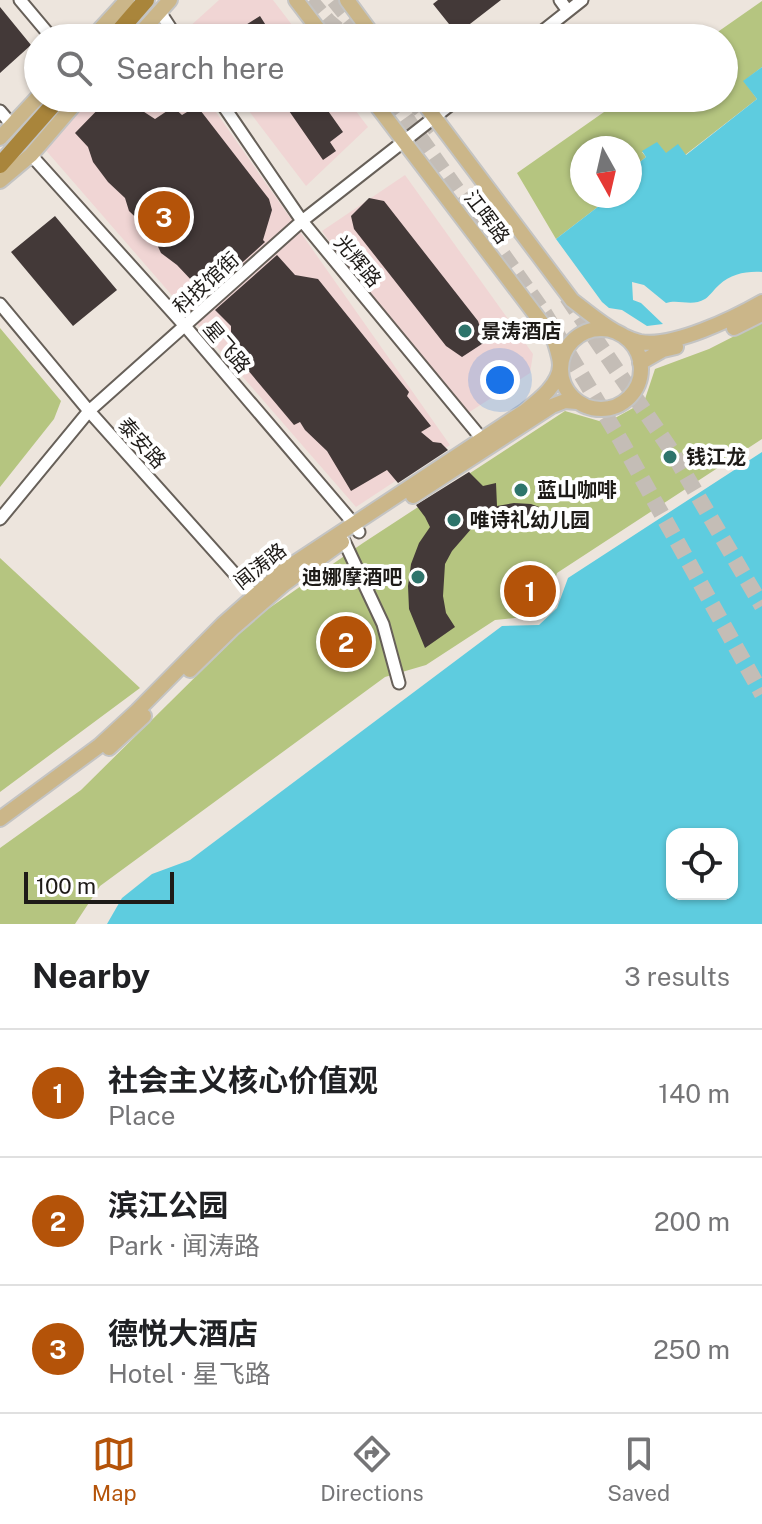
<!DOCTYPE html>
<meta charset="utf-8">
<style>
:root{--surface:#fff;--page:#f6f6f6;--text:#202124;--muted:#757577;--line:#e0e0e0;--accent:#b45309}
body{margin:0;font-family:"Public Sans","Noto Sans SC",sans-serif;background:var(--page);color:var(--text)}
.controls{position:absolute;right:24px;bottom:24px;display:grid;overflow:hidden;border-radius:16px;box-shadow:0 2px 6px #0004}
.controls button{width:72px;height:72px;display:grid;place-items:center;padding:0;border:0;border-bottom:2px solid var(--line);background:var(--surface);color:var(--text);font:40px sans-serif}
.compass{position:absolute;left:570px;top:136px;width:72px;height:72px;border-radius:50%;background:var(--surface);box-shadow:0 2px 6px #0004;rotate:172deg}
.scale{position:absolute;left:24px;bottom:20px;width:150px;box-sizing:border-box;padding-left:8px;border:4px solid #1e1b18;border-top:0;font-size:22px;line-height:28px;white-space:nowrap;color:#1e1b18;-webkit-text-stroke:6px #fff;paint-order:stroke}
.you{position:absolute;left:500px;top:380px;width:28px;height:28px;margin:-20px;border:6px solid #fff;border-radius:50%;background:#1a73e8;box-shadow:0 0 0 12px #1a73e833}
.badge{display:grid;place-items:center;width:52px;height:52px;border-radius:50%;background:var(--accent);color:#fff;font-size:26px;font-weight:700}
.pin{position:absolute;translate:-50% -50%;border:4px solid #fff;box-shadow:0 2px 8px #0006}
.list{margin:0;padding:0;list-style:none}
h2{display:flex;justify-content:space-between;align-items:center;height:104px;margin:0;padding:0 32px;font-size:34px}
h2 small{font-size:26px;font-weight:400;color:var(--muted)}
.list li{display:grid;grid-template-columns:52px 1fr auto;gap:24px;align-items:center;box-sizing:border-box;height:128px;padding:0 32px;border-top:2px solid var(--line)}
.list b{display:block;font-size:30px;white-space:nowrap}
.list p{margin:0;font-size:26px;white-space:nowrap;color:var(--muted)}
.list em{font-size:26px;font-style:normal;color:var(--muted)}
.icon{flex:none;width:44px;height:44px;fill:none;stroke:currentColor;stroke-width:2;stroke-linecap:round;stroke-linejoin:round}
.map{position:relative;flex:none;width:762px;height:924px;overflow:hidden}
.search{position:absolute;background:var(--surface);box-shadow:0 2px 6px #0004;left:24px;right:24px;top:24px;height:88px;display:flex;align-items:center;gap:20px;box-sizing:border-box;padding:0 28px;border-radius:44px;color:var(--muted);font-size:30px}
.sheet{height:488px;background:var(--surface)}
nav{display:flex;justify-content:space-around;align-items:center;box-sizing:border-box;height:112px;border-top:2px solid var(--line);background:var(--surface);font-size:22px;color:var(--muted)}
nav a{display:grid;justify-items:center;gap:4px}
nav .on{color:var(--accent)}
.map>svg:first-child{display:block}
.commercial{fill:#f0d5d4}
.green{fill:#b5c580}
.water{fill:#5eccdf;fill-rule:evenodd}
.building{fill:#433938}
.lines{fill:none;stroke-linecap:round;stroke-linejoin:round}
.highway-tunnel{stroke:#c4bdb6;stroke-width:16;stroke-dasharray:16 8;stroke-linecap:butt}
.minor-casing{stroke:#676059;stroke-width:15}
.major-casing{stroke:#c4c4c3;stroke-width:18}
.highway-casing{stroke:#c4c4c3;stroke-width:20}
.minor{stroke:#fff;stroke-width:11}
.major{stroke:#cbb689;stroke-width:14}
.highway{stroke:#a9853b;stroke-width:16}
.poi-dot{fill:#2e746b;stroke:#fff;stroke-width:3}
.labels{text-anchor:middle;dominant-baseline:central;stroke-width:8;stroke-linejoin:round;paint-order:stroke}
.street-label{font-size:20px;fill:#1e1b18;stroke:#fff}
.poi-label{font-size:20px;font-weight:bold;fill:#1e1b18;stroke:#fff;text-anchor:start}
</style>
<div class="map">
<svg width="762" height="924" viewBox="0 0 762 924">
<rect width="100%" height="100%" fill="#ede5dd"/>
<path class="commercial" d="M219,0H273L302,38H194L187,29Z
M89,98H206L450,445L356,507L43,147Z
M239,98H346L368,127L306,186Z
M405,175L533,354L530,373L457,420L322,231Z"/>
<path class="green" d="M762,1V67L744,81L757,99L685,155L642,152L646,157L630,170V148H582V196H612L556,239L517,173L624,98H724V38H709Z
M762,322V439L557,573L548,605L533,616L495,620L426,665L385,677L100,886L75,924H0V848L81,790L255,618L363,543L565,411L606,423L644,402L655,369L709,349Z
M0,328L61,401L54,419L0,487Z
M0,558L140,688L0,792Z"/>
<path class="water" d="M762,67V272C746,271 731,274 719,285C714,289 710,296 705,299C692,307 679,299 666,303L644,285L632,282L633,300L641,303L663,324L647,326L622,310L609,308L602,302L556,239L612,196H630V170L646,157L642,151L657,142L666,153L678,144L686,155L757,99L743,81Z
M762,452V924H107L122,898L152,874L190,860L502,626L539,625L557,608L568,578ZM672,834H732V894H672Z"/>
<path class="building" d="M438,0H501L457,34L433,4Z
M0,7L31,45L0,73Z
M260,16L274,38H225Z
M301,98H319L343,132L330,142L336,151L323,160L287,108Z
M108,99L123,105L138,108L155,119L173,107L182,115L197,106L269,199L272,210L263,240L265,242L203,298L194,283L177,265L161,253L151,232L129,211L125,198L108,182L93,162L88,147L75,133Z
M369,198L384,201L478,321L485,342L462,357L446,346L354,229L351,216Z
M55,216L117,290L73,326L11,252Z
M277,255L295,275L318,279L409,392L407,396L431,426L421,432L433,442L441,443L448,450L398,483L387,470L351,491L327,451L305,430L300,422L294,425L231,350V326L215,310Z
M469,472L483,486L496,483L497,506L514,503L531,504L542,508L539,524L525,519L506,518L472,528L452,551L445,564L443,596L446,613L455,627L425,648L409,609L408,586L411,564L419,543L430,527L425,517L416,505Z"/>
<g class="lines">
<path class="highway-tunnel" d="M310,0L328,21L348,38
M334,0L365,38
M392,98L545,314L621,441L762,694
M411,98L436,130
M567,297L671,450L762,606"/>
<defs>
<path id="minor" d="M20,0L52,38
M560,0L568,11
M160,12L177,38
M534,38L582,0
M218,98L302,221L482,439
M0,111L12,125
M31,155L185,326L354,524L359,532
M0,304L89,411L258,600
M0,519L89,411L302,221L459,98
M344,541L383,624L399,683"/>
<path id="major" d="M296,0L325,38
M347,0L375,38
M92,38L127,0
M136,38L170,0
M420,98L572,300C590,314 617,337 640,342C673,348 734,318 762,302
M0,138L38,97
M0,181L31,155L80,98
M734,328L762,314
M561 369a40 40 0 1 1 80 0a40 40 0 1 1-80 0Z
M640,363L663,350L676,347
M413,496L552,406L565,401L577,402
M190,670L232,629L284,584L342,542
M109,748L144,716
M0,819L99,746L137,711L223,624L284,570L525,411C539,400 560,384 560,365C560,357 556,347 554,339L371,98"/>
<path id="highway" d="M113,38L146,0
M0,165L59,98"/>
</defs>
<use href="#minor" class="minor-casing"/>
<use href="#major" class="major-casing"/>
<use href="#highway" class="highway-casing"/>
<use href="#minor" class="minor"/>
<use href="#major" class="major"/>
<use href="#highway" class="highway"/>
</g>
<g class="poi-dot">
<circle cx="465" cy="331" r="8"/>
<circle cx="670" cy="457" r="8"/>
<circle cx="521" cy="490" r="8"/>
<circle cx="454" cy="520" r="8"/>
<circle cx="418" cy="577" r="8"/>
</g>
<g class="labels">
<g class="street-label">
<text transform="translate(487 217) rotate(53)">江晖路</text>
<text transform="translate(358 261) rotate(50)">光辉路</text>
<text transform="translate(206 283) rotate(-42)">科技馆街</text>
<text transform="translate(227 347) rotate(50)">星飞路</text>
<text transform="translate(142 443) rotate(48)">泰安路</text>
<text transform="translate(260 566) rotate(-39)">闻涛路</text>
</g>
<g class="poi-label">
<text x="481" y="331">景涛酒店</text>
<text x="686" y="457">钱江龙</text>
<text x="537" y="490">蓝山咖啡</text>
<text x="470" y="520">唯诗礼幼儿园</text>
<text x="402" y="577" text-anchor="end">迪娜摩酒吧</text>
</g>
</g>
</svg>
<div class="controls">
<button><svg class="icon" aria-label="locate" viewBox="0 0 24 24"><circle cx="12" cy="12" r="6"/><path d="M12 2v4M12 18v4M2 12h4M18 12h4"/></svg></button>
</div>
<svg class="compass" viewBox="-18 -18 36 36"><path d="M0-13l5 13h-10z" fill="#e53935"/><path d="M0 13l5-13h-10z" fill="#757577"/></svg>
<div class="scale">100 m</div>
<div class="you"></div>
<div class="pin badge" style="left:530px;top:591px">1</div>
<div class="pin badge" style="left:346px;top:642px">2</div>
<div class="pin badge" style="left:164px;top:217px">3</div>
<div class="search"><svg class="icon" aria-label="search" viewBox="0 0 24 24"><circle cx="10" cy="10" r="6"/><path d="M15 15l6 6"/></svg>Search here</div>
</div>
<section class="sheet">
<h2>Nearby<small>3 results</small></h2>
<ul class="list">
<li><span class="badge">1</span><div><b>社会主义核心价值观</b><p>Place</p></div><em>140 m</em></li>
<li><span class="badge">2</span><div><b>滨江公园</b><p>Park · 闻涛路</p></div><em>200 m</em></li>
<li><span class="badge">3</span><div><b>德悦大酒店</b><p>Hotel · 星飞路</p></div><em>250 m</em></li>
</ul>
</section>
<nav>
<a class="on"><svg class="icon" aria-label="map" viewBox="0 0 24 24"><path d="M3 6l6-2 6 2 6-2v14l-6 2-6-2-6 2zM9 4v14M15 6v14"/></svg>Map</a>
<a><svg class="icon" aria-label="directions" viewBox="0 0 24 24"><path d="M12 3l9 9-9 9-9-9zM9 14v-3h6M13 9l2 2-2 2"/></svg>Directions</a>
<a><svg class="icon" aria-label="saved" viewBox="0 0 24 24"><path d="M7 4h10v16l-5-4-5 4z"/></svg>Saved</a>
</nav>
